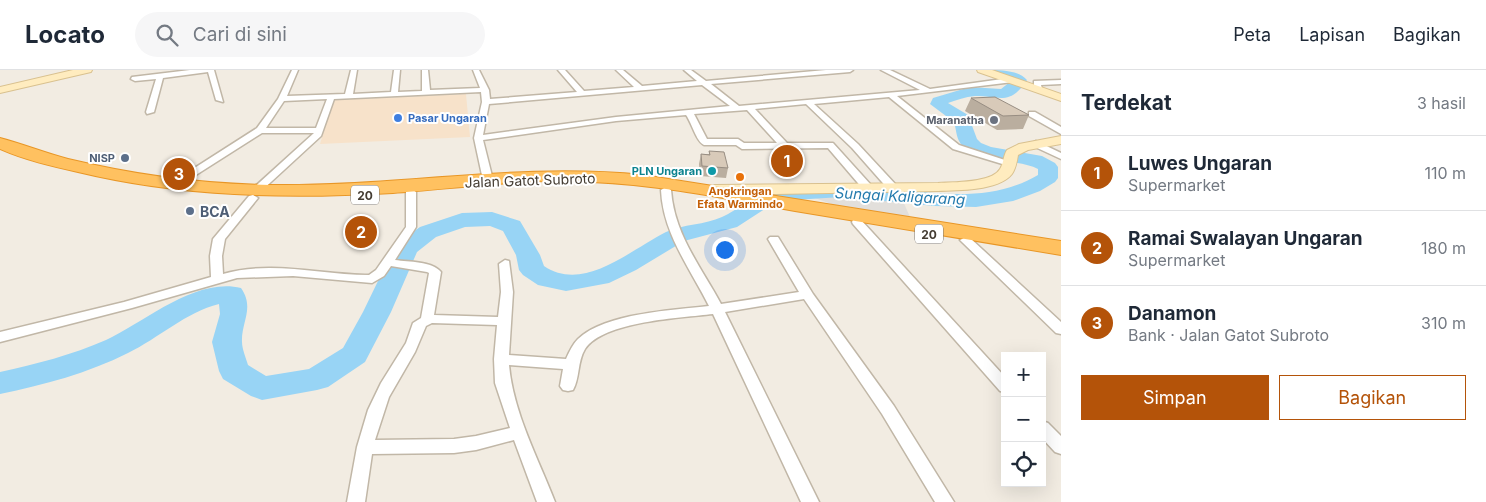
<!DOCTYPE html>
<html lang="id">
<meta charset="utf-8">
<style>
:root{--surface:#fff;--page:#f6f6f7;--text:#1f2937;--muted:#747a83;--line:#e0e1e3;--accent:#b45309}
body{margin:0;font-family:Inter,sans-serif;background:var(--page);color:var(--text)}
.controls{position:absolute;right:15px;bottom:15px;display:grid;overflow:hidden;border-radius:0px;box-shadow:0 5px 20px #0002}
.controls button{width:45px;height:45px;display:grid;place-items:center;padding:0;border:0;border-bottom:1px solid var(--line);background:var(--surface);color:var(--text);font:25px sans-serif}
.you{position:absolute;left:724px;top:179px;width:18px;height:18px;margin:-12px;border:4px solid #fff;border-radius:50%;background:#1a73e8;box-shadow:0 0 0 8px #1a73e833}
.badge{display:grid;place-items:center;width:32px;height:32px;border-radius:50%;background:var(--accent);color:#fff;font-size:16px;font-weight:700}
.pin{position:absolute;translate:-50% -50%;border:2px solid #fff;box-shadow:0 1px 5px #0006}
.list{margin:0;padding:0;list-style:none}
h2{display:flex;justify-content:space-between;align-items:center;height:65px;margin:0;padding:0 20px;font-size:21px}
h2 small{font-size:16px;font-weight:400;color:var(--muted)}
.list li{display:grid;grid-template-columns:32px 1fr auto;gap:15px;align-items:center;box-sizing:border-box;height:75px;padding:0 20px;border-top:1px solid var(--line)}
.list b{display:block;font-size:19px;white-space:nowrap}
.list p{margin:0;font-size:16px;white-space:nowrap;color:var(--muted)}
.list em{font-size:16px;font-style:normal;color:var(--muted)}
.actions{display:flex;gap:10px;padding:15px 20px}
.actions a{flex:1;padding:11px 0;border:1px solid var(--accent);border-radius:0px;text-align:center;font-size:18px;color:var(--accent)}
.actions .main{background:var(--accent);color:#fff}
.icon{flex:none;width:28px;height:28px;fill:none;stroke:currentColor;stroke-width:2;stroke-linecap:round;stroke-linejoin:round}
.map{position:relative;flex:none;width:1061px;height:432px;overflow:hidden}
header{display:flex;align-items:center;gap:30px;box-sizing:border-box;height:70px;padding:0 25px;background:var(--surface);border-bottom:1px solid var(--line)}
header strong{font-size:24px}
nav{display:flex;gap:28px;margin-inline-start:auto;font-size:18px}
.search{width:350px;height:45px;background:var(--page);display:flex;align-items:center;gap:12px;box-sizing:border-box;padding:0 18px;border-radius:28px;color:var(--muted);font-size:19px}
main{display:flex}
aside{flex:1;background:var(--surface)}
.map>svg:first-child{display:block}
.commercial{fill:#f7e2ca}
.parking{fill:#e2dfdb}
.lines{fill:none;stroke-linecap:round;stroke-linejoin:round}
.river{fill:#98d4f5;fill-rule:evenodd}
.street-casing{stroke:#c1b7a7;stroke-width:3}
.secondary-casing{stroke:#d9c18f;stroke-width:2}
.highway-casing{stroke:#e89626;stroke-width:2}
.street{fill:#fff;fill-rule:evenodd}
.secondary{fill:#ffecbf;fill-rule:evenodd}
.highway{fill:#ffc160;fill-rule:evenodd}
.wall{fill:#baae9f}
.building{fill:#d8cab9;stroke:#978d82}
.shop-dot{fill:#3f7fe0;stroke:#fff;stroke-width:2}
.worship-dot{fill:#6b7280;stroke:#fff;stroke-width:2}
.service-dot{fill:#5c6f8a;stroke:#fff;stroke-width:2}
.culture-dot{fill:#0f9aa8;stroke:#fff;stroke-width:2}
.food-dot{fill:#e8710a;stroke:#fff;stroke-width:2}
.labels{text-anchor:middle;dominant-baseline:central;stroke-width:4;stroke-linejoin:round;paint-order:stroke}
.far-shop-label{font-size:11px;font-weight:bold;fill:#366cbe;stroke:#fff;text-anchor:start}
.far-worship-label{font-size:11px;font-weight:bold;fill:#5b616d;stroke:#fff;text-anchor:end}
.far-service-label{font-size:11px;font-weight:bold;fill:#4e5e75;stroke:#fff;text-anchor:end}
.far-culture-label{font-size:11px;font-weight:bold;fill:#0d838f;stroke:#fff;text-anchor:end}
.far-food-label{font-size:11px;font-weight:bold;fill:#c56008;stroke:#fff}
.shield{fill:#fff;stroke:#7c7670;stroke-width:1}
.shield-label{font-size:12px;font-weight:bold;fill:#443c32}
.street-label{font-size:14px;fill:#443c32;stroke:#fff}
.service-label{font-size:14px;font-weight:bold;fill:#4e5e75;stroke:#fff;text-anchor:start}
.water-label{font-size:15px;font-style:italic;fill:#247bae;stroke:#fff}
</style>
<header>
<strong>Locato</strong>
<div class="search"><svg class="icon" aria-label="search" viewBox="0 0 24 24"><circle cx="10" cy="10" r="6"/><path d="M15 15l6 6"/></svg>Cari di sini</div>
<nav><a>Peta</a><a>Lapisan</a><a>Bagikan</a></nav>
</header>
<main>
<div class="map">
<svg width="1061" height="432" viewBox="0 0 1061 432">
<rect width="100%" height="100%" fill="#f2ece2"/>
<path class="commercial" d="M466,24L470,67L320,74L333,30Z"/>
<path class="parking" d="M846,119L859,120L863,127L902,129L910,147L834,135L815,128L849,126Z"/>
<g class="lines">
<path class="river" d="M988,0C1000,0 1018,0 1027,10C1010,36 1000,26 975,26C965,27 957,30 948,33L968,45L977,69L981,73L991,77L1042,86L1055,93L1058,97V108L1055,112L1040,121L1013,131L976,137L935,136L842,127L777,131L737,157L684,171L636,200L609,213L566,221L538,215L523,205L519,200L516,185L503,161L490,156L465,157L436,167L417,182L391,242L365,292L328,317L317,320L262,330L251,326L223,309L219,301L212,272L220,244L219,234C186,242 159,268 128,283C88,303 44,315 0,324V302C36,294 72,285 106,270C145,252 195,207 241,218C255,238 241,252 242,272C242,279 246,288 248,295L266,306L309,299L343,278L363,242L394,178L397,173L420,157L462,143L492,142L520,151L540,185L544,196C584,223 630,180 666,162C683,154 705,155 722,147C737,140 751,129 764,120L772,119C795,117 818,115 841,115C907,115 977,141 1038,105V99C1016,87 972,96 959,71C956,65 956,58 954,52L930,34L933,28L970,17L1001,19L1010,12L990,3Z"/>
<defs>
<path id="street" d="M190,0H214L223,32L216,30L208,2L163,8L154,42L147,44L146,42L156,9L135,11L131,9L132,7Z
M292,0H298L287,26L345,24L351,0H357L353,24L391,22L394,0H400L398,22L422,21V0H428L430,20L480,18L473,0H479L489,20L490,29L577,22L558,0H565L584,21L634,17L616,0H623L642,16L697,11L684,0H691L706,11L826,0H853L850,2L711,14L739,36L920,20L881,0H890L930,19L1010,8H1013V12L897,26L959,75L1014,93L1009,96L953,79L889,27L814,34L858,74L897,116V120H889L852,78L806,34L755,39L787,73H833L871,115V119H863L828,78L742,79L736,75H704C696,71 692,53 686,45L616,51L483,70L493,110L488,113L483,110L474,68L482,32L481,22L334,29L321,66L259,123H251L250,121L314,63H262L177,117H171V113L257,58L278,29ZM702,15L730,36L616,47L483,65L489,34ZM327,29L316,58H266L284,31ZM747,40L777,73H744L738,69H707L694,44Z
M1061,10V14L1041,15L1042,19L1038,21L1034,19V11Z
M1029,42H1035L1061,57V64L1029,46Z
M1036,71L1061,83V89L1033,76L1032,74Z
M666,117L671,120C674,164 701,197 721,234L799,222L768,169L770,167H778L813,224L894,336L954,432H935L882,344L804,229L725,242L819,432H801L713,244C681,248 604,251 585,279C577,292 580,308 573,320L568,321L563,320L560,316L563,299L509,295C513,342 538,388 555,432H537L514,370L476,380L454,383L372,384L365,432H347L357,377L368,340L381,313L406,273L413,253L421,248L429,203L427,202L391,196L384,206L372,213L293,206L237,208L132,238L0,272V262L124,232L211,207L210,186L213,169L249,126L253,125L258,128L225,169L222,186L223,204C271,190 321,205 369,205L376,200L406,157V122L411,119L416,122V157L395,190C409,192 432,191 441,202L434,245L498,247L501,222L499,194L505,190L509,191L513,222L509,285L566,289C569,282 573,274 578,269C605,243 674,240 709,236C690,198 663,164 661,120ZM432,253L497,255L494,289L495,313L510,358L476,366L454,369L375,370L389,327L415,282L426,256Z
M857,149L861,150L1005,307V322L1000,321L853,154L852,152L853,150Z
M966,167L970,168L1061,252V264L1056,263L962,172L960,170Z
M1042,351L1048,353L1061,366V384L1055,382L1042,368Z"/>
<path id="secondary" d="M73,0H92L91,2L0,23V17Z
M977,0H992L1061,24V31L978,2Z
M1061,66V74L1028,80L1018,85C1017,91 1016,98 1012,104C999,121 958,120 938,121L715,125L710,123L707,120L710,117L715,115L938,113C953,112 992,113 1000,99C1004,93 1003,86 1007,80L1019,74Z"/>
<path id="highway" d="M0,68C23,74 45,83 68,89C135,105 202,114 270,115C395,117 519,92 643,105L1061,171V185C972,170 884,156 795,141C728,129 661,115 592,112C526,108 460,118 393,123C287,129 181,127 78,102C51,96 25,90 0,79Z"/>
</defs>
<use href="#street" class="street-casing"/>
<use href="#secondary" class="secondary-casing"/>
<use href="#highway" class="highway-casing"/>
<use href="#street" class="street"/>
<use href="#secondary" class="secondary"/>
<use href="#highway" class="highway"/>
</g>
<path class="wall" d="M971,28L1029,45L1023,59L997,60L965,41Z
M709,81L728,98L726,108L700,106L699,94L701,84H709Z"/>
<path class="building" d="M995,27L1029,45L1003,46L971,28Z
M709,81L724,82L728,98L702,96L701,84L710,85Z"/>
<circle class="shop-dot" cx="398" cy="48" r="5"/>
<circle class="worship-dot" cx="994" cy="50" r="5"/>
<g class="service-dot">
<circle cx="125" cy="88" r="5"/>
<circle cx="190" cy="141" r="5"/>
</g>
<circle class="culture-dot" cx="712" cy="101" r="5"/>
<circle class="food-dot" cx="740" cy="107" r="5"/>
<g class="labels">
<g class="far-shop-label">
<text x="408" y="48">Pasar Ungaran</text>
</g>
<g class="far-worship-label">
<text x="984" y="50">Maranatha</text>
</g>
<g class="far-service-label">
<text x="115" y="88">NISP</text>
</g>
<g class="far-culture-label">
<text x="702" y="101">PLN Ungaran</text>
</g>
<g class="far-food-label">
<text x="740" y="121">Angkringan<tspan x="740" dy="13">Efata Warmindo</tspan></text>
</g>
<g class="shield">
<rect x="351" y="115.5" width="28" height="19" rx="4"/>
<rect x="915" y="154.5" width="28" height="19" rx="4"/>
</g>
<g class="shield-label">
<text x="365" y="125">20</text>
<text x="929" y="164">20</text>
</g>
<g class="street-label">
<text transform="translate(530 110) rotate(-2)">Jalan Gatot Subroto</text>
</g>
<g class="service-label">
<text x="200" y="141">BCA</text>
</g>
<g class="water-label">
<text transform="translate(900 126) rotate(3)">Sungai Kaligarang</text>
</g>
</g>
</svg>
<div class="controls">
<button>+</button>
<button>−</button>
<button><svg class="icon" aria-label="locate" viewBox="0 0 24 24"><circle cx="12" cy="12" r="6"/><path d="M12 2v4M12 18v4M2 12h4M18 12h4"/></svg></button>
</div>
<div class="you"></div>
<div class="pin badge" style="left:787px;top:91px">1</div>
<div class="pin badge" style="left:361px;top:162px">2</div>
<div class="pin badge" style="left:179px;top:104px">3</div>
</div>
<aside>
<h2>Terdekat<small>3 hasil</small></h2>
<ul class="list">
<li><span class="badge">1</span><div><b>Luwes Ungaran</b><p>Supermarket</p></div><em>110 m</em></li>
<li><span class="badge">2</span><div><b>Ramai Swalayan Ungaran</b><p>Supermarket</p></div><em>180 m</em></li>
<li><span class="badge">3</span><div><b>Danamon</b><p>Bank · Jalan Gatot Subroto</p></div><em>310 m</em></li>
</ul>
<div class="actions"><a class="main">Simpan</a><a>Bagikan</a></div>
</aside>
</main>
